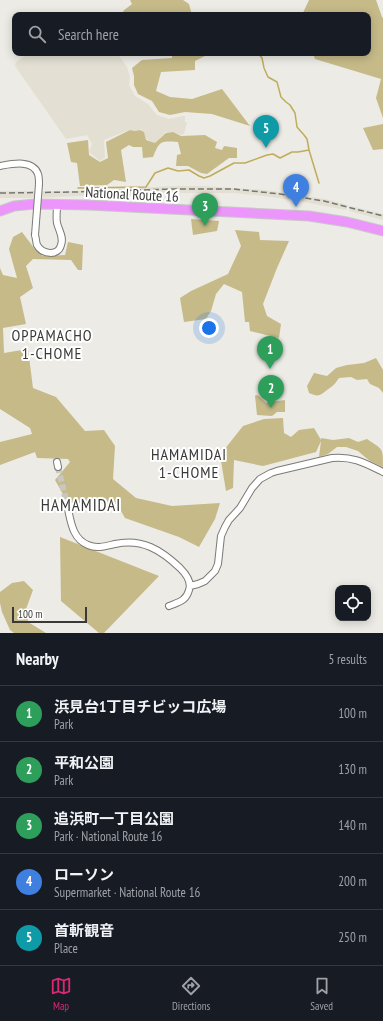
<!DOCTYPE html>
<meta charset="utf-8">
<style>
:root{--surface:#171b24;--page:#242831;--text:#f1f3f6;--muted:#9ea1a6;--line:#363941;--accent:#db2777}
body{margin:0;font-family:"PT Sans Narrow","Noto Sans JP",sans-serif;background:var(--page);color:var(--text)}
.controls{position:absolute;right:12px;bottom:12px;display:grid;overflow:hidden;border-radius:8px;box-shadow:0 2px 10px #0003}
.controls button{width:36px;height:36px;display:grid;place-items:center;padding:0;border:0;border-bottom:1px solid var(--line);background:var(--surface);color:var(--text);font:20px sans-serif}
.scale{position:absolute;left:12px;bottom:10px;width:75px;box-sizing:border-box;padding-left:4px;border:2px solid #393937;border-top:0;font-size:11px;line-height:14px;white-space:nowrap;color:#393937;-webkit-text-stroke:3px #fff;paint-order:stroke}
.you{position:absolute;left:209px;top:328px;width:14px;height:14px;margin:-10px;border:3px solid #fff;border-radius:50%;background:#1a73e8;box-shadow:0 0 0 6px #1a73e833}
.badge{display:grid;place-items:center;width:26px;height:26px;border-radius:50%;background:var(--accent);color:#fff;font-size:13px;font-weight:700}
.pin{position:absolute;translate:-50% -33px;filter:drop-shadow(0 1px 2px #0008)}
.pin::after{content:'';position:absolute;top:21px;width:14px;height:12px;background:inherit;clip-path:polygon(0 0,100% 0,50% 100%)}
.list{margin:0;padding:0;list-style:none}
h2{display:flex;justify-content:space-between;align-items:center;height:52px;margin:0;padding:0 16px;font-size:17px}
h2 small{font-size:13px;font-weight:400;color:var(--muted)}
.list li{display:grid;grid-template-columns:26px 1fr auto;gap:12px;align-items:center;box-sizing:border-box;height:56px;padding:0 16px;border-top:1px solid var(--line)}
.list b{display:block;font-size:15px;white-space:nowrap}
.list p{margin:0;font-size:13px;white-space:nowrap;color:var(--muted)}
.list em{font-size:13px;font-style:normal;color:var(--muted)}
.icon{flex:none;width:22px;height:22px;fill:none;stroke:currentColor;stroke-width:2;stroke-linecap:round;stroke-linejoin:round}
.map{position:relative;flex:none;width:383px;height:633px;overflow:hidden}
.search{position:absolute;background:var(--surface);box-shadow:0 2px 10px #0003;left:12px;right:12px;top:12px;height:44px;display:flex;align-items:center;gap:10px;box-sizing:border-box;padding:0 14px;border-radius:8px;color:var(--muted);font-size:15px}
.sheet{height:332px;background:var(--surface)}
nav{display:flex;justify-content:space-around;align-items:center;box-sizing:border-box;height:56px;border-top:1px solid var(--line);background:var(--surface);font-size:11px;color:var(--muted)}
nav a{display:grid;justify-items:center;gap:2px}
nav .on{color:var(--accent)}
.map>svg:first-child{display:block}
.built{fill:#e3e0d3}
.green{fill:#c6ba89}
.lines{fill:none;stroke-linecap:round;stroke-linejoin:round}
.stream{stroke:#c0ac5c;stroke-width:1.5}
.minor-tunnel{stroke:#c8c7c2;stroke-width:6;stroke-dasharray:6 3;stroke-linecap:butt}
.minor-casing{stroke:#7b7a75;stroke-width:8}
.highway-casing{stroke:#c8c8c7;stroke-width:11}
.minor{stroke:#fff;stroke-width:6}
.highway{stroke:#ec96fc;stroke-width:9}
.rail{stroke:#767672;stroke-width:1.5;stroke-dasharray:6 3;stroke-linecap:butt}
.minor-bridge-casing{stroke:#7b7a75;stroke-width:8;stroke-linecap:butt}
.minor-bridge{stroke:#fff;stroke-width:6}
.labels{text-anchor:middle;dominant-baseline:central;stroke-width:4;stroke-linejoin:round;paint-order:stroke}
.street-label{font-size:15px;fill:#393937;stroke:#fff}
.neighbourhood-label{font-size:16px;letter-spacing:1px;fill:#393937;stroke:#fff}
.quarter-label{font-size:17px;letter-spacing:1px;fill:#393937;stroke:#fff}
</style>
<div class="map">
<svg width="383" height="633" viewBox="0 0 383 633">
<rect width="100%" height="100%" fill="#ecebe5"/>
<path class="built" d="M29,53H117L127,67L130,77L129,85L135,96L148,104L157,115L169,119L183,116H185V122H187L184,134L180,135L172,132H166L155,143L146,139L144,132L141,129L136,131L129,130L104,140L105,158L100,161L89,152L92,144L87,135L66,139L15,66L16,62Z
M173,186H204L265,190L325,199L348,205L346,210L294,200L264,196L234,193H153L30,198H0V191H74Z
M351,206L383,214V220L349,211Z"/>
<path class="green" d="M130,0H183L189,4L192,15H126L123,11L132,4Z
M309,0H376L382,17L383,18V118L376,98L381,79L315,59L313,53H368V15H302Z
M172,53H204L205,56L195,61V70L161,72L156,91L170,97L192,99L222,89L250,126L212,114L185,112L170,115L159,112L152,101L138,94L134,85V76L132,68L142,60L172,58Z
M383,124V149L373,150L363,128Z
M130,130L135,131L140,130L144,132L146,140L155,143L166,133L173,132L181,136L205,135L217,142L215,148L222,150L224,146L237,148V158H229L207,174L201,173L188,166H176L177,155L181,154L178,142C161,141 160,140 153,157L143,158L142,147H133L129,145L121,150L126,182L114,180L107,185L80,186L77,163L71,162L67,143L88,140L89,155L100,162L108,158L106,142Z
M191,219L219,221L217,231L193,235Z
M235,230L259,232L260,240L289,241L277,268L263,304L267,316L281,324L279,338L250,331L249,322H245L242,292L224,284L216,294L211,311L206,319L184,322L180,298L191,291L228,274L241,246Z
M22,232L34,248L43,256L65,255L68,242L83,245L82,270H78L71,260L33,259L26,266L33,288L20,297L26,324L3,328L4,353L28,349L33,388L56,397L85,431L104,430L115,446L113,479L136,498L172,506L220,503L215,519L199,547L179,537L125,518L117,504L68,503L55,480L70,462L68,459L37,458L35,452L0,465V442L32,434L30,428L0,409V268L3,275L17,278L9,249L13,237Z
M376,358L383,370V393L379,388L370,384L367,379L357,380L351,377L339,378C335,384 333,386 327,390C320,396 318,397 309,393L307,386L314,373L327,376L336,368L347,365L364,363Z
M256,395L259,396L266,403L285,400V412H277L272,416L257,415L255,396Z
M283,418L284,433L291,437L299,430L314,428L321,440V438L333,440L349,438L358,442L367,439C383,450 383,447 383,467L370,461L365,457L358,451L346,447H337L328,454L319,457L321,441L316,452L263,466L234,460L233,488L226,491L220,455L243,426L264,419Z
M60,537L159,576L104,633H99L61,601Z
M24,581L33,590L26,609L28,622L46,633H14L10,630L2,612L0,603V592L12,583Z"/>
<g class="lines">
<path class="stream" d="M256,13L257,15
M258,53L262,58L264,68L268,77L277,82L281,97L286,102L290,105L295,113L297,127L304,135L307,139L309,150L319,183
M78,188L146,187L155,173L168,168L178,171L189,170L199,176L204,178L210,176L234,163H245L267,155L273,154L280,158L292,152H298L309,150"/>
<path class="minor-tunnel" d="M58,467L68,509"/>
<defs>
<path id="minor" d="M0,166C11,164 33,159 38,174C39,177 39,181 39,184
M35,235C36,238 36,242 37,245C42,254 58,257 61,245C64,237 59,231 57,223C56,218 57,211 57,205
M57,462L58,467
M68,509C71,523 73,539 88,545C97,549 106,546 115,544C142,538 161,550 180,568C186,574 192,582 189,590C186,601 179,602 169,606
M190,586L198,584L205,581L215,571L218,564L221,536L225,527L229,520L240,508L252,488L260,479L271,473L277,471L332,458C353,456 365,463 383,472"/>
<path id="highway" d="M0,211L14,206L35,204L88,205L309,216L347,222L383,231"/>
</defs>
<use href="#minor" class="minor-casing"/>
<use href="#highway" class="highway-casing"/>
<use href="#minor" class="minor"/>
<use href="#highway" class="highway"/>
<path class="rail" d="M0,193L74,192L173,189H234L280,194L324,201L383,216"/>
<defs>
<path id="minor-bridge" d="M35,235L39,184"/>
</defs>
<use href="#minor-bridge" class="minor-bridge-casing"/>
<use href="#minor-bridge" class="minor-bridge"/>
</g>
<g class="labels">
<g class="street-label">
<text transform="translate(132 194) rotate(3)">National Route 16</text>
</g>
<g class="neighbourhood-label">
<text x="52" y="335">OPPAMACHO<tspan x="52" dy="18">1-CHOME</tspan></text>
<text x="189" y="454">HAMAMIDAI<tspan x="189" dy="18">1-CHOME</tspan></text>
</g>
<g class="quarter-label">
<text x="81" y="505">HAMAMIDAI</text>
</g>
</g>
</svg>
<div class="controls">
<button><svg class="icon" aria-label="locate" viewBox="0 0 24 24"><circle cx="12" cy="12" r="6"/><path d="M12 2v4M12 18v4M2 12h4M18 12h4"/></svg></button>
</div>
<div class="scale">100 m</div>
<div class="you"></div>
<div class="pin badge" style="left:270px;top:369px;background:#2e9e5b">1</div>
<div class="pin badge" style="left:271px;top:408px;background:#2e9e5b">2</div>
<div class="pin badge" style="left:205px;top:226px;background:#2e9e5b">3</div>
<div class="pin badge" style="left:296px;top:207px;background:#3f7fe0">4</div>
<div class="pin badge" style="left:266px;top:148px;background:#0f9aa8">5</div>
<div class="search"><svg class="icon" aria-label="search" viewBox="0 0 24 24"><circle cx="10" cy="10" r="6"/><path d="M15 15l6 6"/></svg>Search here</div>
</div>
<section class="sheet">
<h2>Nearby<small>5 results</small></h2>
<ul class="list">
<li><span class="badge" style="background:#2e9e5b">1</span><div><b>浜見台1丁目チビッコ広場</b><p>Park</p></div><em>100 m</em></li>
<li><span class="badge" style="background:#2e9e5b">2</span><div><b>平和公園</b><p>Park</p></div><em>130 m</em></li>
<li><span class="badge" style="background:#2e9e5b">3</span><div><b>追浜町一丁目公園</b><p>Park · National Route 16</p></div><em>140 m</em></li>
<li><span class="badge" style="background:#3f7fe0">4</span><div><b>ローソン</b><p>Supermarket · National Route 16</p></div><em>200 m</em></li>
<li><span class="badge" style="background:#0f9aa8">5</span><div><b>首斬観音</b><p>Place</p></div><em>250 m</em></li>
</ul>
</section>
<nav>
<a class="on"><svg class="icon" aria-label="map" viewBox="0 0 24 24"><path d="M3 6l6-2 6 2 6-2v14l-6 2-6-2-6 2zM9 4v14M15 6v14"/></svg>Map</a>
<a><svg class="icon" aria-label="directions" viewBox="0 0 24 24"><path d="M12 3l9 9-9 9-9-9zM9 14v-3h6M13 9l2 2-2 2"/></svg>Directions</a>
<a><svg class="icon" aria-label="saved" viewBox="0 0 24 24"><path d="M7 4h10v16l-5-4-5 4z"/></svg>Saved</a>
</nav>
